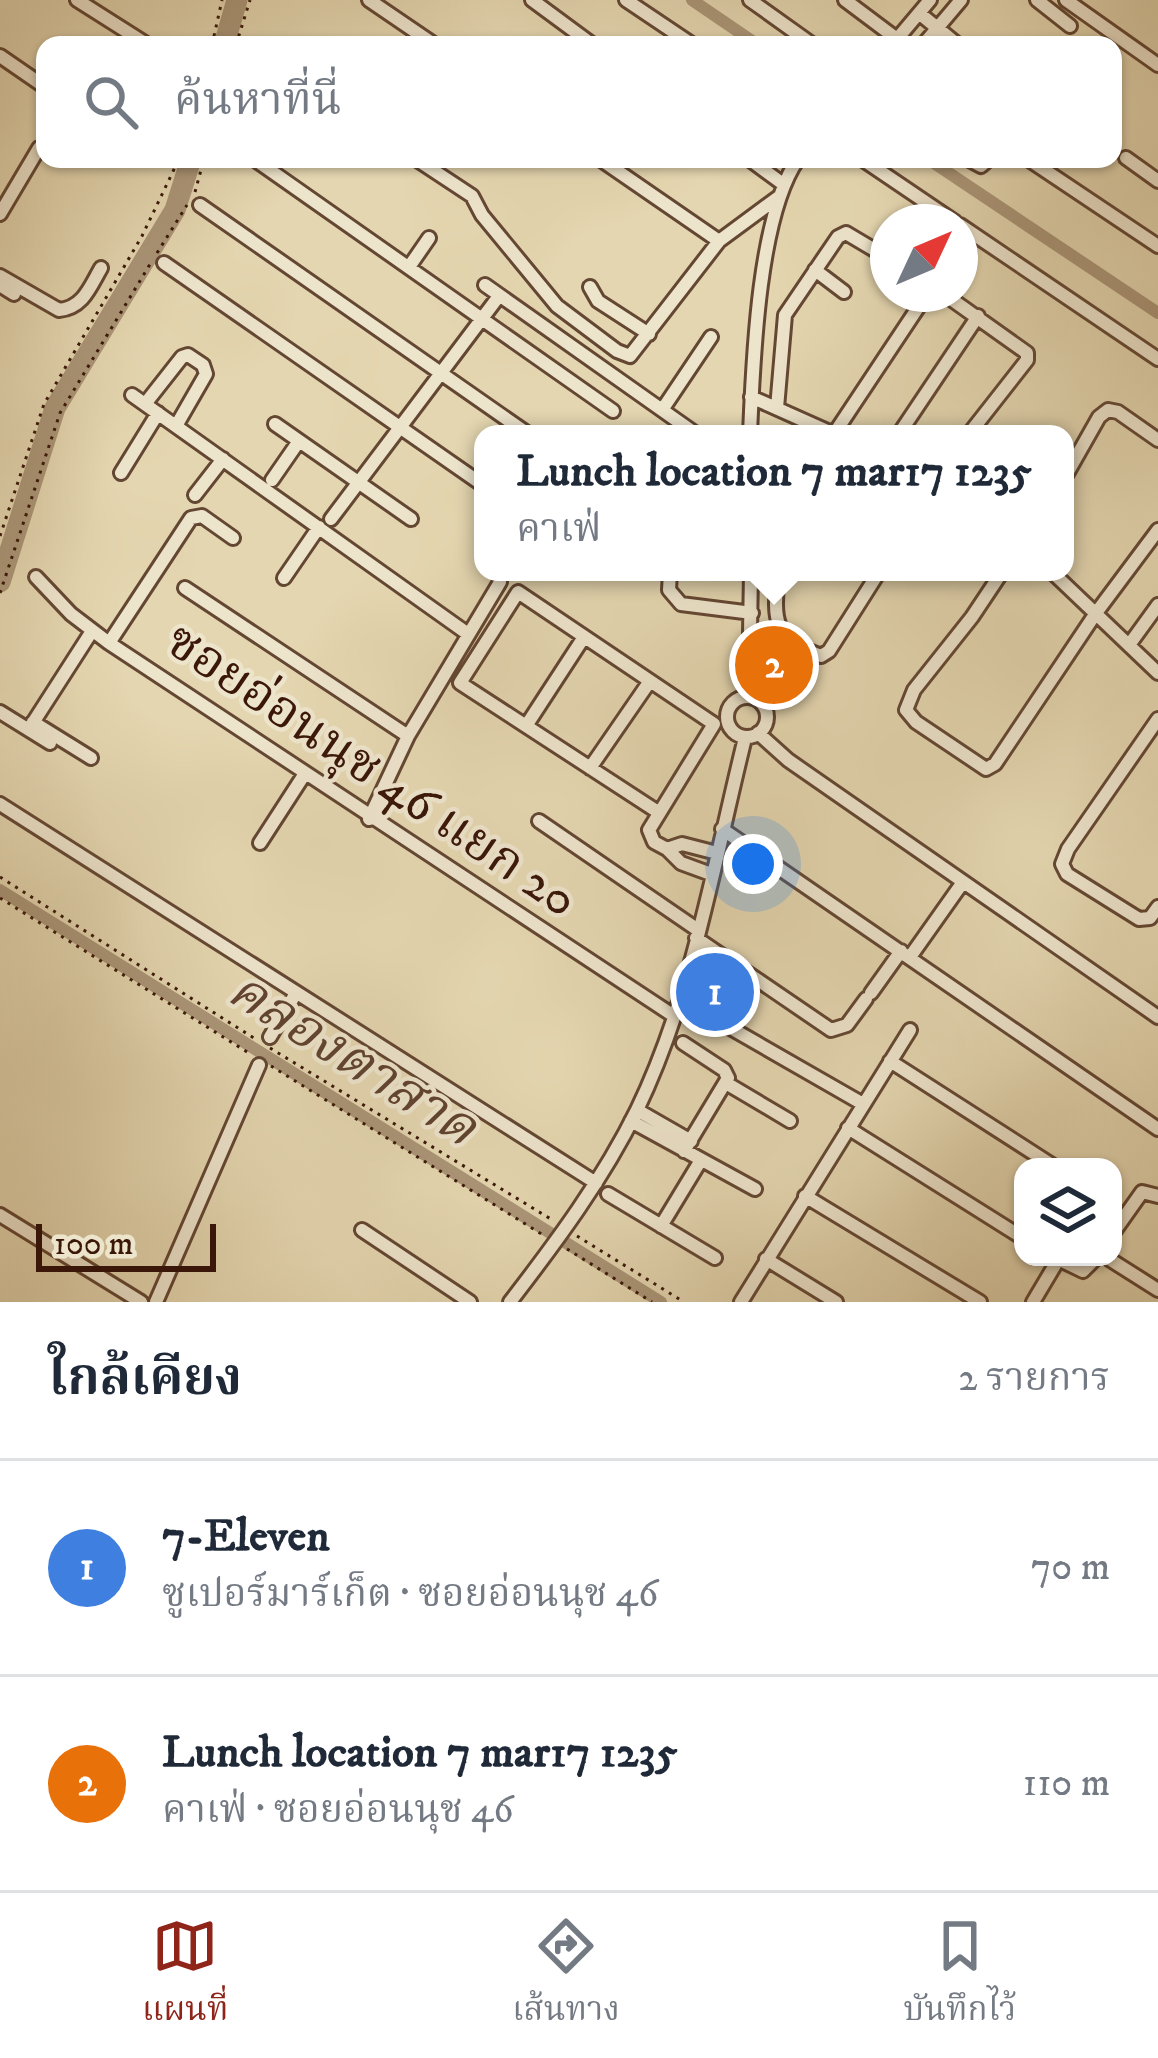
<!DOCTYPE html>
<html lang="th">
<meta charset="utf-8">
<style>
:root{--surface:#fff;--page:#f6f6f7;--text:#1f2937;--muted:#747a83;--line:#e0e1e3;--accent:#8f2418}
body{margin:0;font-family:"IM FELL DW Pica","Noto Serif Thai",serif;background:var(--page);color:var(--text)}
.controls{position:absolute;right:36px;bottom:36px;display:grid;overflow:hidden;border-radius:24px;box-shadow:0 3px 9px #0004}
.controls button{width:108px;height:108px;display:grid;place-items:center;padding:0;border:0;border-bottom:3px solid var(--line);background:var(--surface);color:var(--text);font:60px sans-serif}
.compass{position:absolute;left:870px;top:204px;width:108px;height:108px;border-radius:50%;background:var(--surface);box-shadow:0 3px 9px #0004;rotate:46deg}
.scale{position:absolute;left:36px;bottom:30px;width:180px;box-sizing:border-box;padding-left:12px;border:6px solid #3a1709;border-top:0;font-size:33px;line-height:42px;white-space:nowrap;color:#3a1709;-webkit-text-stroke:9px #ede4cc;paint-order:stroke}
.you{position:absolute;left:753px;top:864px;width:42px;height:42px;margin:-30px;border:9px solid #fff;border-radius:50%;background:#1a73e8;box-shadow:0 0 0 18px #1a73e833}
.badge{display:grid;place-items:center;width:78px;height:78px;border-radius:50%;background:var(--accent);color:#fff;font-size:39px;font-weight:700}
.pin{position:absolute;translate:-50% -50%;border:6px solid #fff;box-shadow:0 3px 12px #0006}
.popup{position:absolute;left:474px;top:425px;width:600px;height:156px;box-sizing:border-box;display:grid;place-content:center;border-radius:24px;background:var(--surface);filter:drop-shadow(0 3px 9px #0005);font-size:39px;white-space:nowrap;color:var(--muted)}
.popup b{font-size:45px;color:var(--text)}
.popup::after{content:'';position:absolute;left:50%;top:100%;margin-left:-24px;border:24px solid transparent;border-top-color:var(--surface)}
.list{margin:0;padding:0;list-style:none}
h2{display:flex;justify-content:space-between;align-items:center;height:156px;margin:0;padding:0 48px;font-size:51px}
h2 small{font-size:39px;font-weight:400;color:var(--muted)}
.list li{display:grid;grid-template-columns:78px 1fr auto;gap:36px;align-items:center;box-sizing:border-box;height:216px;padding:0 48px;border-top:3px solid var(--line)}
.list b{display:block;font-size:45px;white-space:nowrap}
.list p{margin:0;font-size:39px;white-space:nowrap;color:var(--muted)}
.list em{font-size:39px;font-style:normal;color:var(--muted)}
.icon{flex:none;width:66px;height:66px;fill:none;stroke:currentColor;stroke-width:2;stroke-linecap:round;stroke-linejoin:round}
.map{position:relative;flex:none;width:1158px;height:1302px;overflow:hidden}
.search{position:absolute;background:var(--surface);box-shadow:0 3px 9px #0004;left:36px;right:36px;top:36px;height:132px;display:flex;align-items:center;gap:30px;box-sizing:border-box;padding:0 42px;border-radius:24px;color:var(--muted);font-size:45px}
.sheet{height:588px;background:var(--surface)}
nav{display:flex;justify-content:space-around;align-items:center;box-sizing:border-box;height:168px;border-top:3px solid var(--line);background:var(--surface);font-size:33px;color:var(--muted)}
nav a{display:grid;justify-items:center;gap:6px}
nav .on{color:var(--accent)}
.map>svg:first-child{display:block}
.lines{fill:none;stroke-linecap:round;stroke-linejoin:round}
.canal{stroke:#aa9577;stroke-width:12}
.river{stroke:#aa9577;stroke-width:21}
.minor-casing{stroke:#644733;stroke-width:18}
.path{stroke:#3a1709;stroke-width:3;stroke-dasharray:3 6;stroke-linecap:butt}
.minor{stroke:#ede4cc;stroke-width:12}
.labels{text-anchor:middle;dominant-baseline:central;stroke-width:9;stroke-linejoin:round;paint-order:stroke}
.street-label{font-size:51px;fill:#3a1709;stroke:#ede4cc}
.water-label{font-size:54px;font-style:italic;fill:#614330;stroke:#ede4cc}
</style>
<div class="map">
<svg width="1158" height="1302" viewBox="0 0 1158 1302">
<rect width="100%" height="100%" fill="#e4d6b0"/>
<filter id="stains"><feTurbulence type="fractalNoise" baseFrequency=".00167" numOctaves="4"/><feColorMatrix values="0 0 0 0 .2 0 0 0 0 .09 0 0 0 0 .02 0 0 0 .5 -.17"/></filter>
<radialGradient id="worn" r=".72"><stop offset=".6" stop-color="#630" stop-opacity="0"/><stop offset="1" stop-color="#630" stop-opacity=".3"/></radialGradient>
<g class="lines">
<path class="canal" d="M692,0L758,45
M928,159L1158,313
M0,890L661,1302"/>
<path class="river" d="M224,45L237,0
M0,582L55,408L175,210L191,159"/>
<defs>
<path id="minor" d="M77,0L148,45
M369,0L435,45
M532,0L593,45
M626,0L693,45
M750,0L813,45
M845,0L897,39
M1037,0L1070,26
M1066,0L1158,65
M919,13L958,45
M892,45L930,0
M923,45L961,0
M0,56L45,87
M1126,158L1158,181
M254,159L613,411
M416,159L472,196L482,215L557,306L617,351L630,356L719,241L780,196
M600,159L719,241
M749,159L783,184
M862,159L955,222
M968,159L981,166L989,159
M1028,159L1158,246
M200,205L528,434
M0,214L39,148
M960,225L1158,359
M164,263L483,485
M409,267L429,238
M815,270L844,292
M0,276L59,310C83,308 90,287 101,268
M0,285L14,294
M485,285L696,434
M590,287L598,301L649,334
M944,294L1027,353V360L969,434
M132,395L468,634
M751,397L834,434L927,294
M145,404L182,357L188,355L203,365L206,374L176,426
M777,408L785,315L838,237L846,233L888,258
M662,410L711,337
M275,424L411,519
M750,434C753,363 758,216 798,159
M899,434L978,316
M121,473L158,413
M1065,477L1099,417L1108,410L1118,412L1158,440
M272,480L299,441
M195,495L223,459
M331,519L499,296
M670,572L669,590L681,604L752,613
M778,572C774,620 771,637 821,656L829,651L879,572
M1002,572L972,617L914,690L906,710L916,722L986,769L995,764L1096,613L1158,530
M1052,572L1158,673
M36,577L71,614L109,643L674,1016
M284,578L319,527
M185,588L408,736
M109,643L191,518L202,516L233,538
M1129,645L1158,605
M749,694L751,572
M727 717a20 20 0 1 1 40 0a20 20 0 1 1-40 0Z
M0,712L50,743
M1158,719L1068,849L1062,864L1067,874L1139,919L1150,918L1158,907
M33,722L91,758
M526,726L584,637
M29,729L92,631
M758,733L788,760L1158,1017
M590,768L650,681
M0,804L596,1183
M658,812L460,683L518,592L714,724L649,830L654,842L667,849
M369,819L408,736L500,582
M539,821L698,930
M722,829L1158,1129
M260,843L304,775
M711,874L681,863L667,849L682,844L717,853
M696,938L831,1030L847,1025L866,999
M910,957L963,882
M871,993L901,951
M680,999L863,1104
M270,1037L296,993
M683,1043L724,1070L728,1078L684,1151
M890,1061L1055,1167
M726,1083L790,1121
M637,1110L691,1141
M631,1121L755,1189
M848,1128L1023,1238
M608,1194L715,1258
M805,1196L980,1302
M0,1215L141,1302
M661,1226L701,1160
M362,1230L470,1302
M1113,1233L1142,1192L1158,1196
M1054,1257L1083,1271L1097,1257
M1106,1257L1158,1290
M766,1259L836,1302
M156,1302L259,1065
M510,1302C557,1241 603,1179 637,1110C693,994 714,862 745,738
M741,1302L910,1030
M1033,1302L1058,1260"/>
</defs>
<use href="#minor" class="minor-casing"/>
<path class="path" d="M212,45L222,0
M236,45L250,0
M195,192L204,159
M157,253L187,205
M0,536L44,404L142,236L179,159
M0,593L60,413L152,261
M0,877L257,1040
M0,898L252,1055
M270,1048L554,1221
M271,1066L543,1235
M577,1236L684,1302
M567,1249L652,1302"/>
<use href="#minor" class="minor"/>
</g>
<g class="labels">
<g class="street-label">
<text transform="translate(371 771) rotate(34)">ซอยอ่อนนุช 46 แยก 20</text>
</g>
<g class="water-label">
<text transform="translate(352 1060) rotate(32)">คลองตาสาด</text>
</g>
</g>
<rect width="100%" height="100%" filter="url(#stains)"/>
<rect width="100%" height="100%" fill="url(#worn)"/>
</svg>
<div class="controls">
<button><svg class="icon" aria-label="layers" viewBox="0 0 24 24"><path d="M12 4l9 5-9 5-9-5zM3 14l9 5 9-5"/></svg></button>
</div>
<svg class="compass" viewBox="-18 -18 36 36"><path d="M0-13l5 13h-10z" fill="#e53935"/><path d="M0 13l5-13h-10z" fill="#747a83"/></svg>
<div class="scale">100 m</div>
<div class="you"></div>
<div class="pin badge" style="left:715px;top:992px;background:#3f7fe0">1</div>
<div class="pin badge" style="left:774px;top:665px;background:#e8710a">2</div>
<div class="popup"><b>Lunch location 7 mar17 1235</b>คาเฟ่</div>
<div class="search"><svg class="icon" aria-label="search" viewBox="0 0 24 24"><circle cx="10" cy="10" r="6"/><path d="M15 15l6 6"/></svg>ค้นหาที่นี่</div>
</div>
<section class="sheet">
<h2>ใกล้เคียง<small>2 รายการ</small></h2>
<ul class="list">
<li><span class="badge" style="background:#3f7fe0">1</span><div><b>7-Eleven</b><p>ซูเปอร์มาร์เก็ต · ซอยอ่อนนุช 46</p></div><em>70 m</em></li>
<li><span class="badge" style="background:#e8710a">2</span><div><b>Lunch location 7 mar17 1235</b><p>คาเฟ่ · ซอยอ่อนนุช 46</p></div><em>110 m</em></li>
</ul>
</section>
<nav>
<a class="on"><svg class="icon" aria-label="map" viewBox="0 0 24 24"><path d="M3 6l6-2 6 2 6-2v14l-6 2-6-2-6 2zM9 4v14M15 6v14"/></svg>แผนที่</a>
<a><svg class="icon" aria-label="directions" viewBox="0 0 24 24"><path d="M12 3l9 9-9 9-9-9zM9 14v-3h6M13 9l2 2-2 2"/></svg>เส้นทาง</a>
<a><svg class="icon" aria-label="saved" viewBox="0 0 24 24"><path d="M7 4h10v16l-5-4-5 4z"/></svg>บันทึกไว้</a>
</nav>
